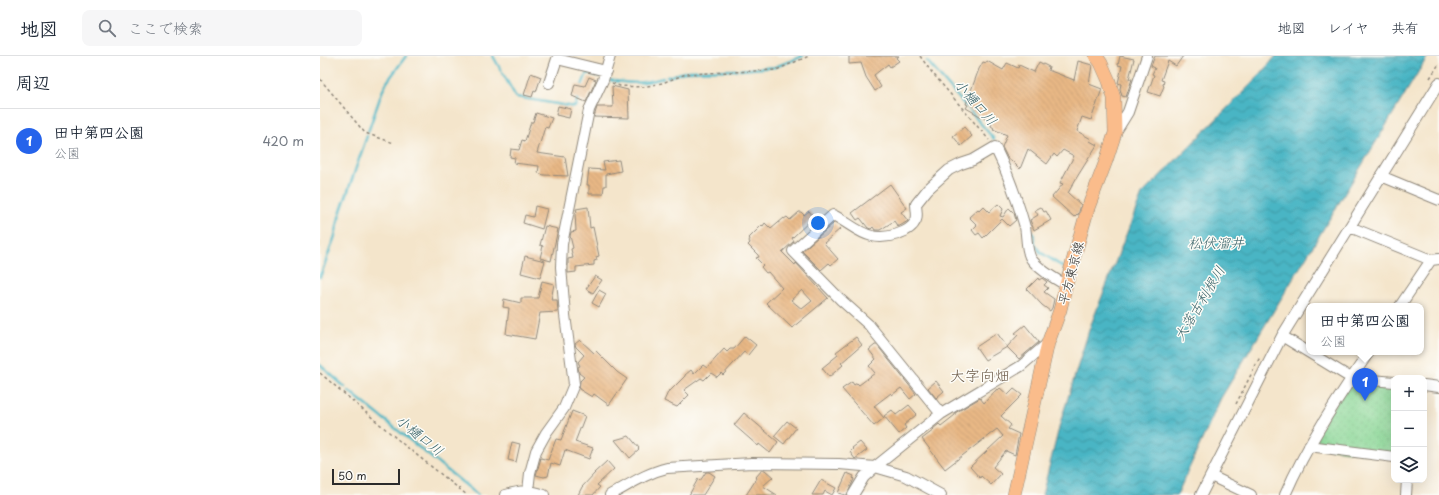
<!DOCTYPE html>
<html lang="ja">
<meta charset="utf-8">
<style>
:root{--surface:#fff;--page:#f6f6f7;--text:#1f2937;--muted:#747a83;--line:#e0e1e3;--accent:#2563eb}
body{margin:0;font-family:"Playpen Sans","Klee One",sans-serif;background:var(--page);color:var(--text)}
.controls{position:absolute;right:12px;bottom:12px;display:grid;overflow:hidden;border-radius:8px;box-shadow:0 4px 16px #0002}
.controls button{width:36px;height:36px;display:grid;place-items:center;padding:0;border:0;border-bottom:1px solid var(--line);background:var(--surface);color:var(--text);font:20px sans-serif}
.scale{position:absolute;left:12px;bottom:10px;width:68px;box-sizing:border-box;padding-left:4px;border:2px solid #2b2b2b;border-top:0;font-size:11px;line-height:14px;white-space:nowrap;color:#2b2b2b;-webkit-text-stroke:3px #fdfcf7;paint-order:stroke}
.you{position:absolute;left:498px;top:167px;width:14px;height:14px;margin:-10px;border:3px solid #fff;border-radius:50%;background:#1a73e8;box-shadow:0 0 0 6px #1a73e833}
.badge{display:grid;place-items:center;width:26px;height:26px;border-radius:50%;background:var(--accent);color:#fff;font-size:13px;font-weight:700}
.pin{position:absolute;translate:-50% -33px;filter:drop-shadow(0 1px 2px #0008)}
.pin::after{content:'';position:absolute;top:21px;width:14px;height:12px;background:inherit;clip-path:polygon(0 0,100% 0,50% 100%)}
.popup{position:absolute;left:986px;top:247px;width:118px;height:52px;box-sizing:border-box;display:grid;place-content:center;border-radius:8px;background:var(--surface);filter:drop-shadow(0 1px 3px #0005);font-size:13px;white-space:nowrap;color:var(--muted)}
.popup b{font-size:15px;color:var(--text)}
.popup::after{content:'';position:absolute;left:50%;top:100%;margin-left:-8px;border:8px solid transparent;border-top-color:var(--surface)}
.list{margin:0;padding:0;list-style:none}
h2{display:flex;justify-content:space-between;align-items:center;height:52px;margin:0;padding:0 16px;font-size:17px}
h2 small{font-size:13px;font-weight:400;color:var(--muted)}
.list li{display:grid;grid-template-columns:26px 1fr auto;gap:12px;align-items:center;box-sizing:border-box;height:64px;padding:0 16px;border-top:1px solid var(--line)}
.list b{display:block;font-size:15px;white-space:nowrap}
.list p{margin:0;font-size:13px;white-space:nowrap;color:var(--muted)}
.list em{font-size:13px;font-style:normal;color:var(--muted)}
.icon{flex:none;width:22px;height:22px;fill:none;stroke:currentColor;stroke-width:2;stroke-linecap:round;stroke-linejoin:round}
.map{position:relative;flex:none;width:1119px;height:439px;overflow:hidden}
header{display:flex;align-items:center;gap:24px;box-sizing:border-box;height:56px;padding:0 20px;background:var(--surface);border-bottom:1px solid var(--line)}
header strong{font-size:19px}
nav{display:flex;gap:22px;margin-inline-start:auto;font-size:14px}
.search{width:280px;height:36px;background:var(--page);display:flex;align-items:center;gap:10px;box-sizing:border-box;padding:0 14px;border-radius:8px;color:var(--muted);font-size:15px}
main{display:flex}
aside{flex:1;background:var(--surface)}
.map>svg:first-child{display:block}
.park{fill:url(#park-dots);stroke:#5a8060}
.water{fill:url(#water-waves);stroke:#3a7078}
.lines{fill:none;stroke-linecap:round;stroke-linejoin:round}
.stream{stroke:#48b5c4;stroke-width:2.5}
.building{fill:url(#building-back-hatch);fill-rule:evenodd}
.minor-casing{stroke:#90887b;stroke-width:12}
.major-casing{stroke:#90887b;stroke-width:14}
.path{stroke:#90887b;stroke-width:1.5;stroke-dasharray:3 3;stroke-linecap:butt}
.minor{stroke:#fff;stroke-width:10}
.major{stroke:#fabc8b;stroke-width:13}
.labels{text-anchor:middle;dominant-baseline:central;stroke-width:3;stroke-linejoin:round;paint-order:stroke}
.street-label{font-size:13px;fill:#2b2b2b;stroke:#fdfcf7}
.water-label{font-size:14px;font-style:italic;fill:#376268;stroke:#fdfcf7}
.quarter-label{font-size:15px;fill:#6d5c4a;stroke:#fdfcf7}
</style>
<header>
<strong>地図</strong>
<div class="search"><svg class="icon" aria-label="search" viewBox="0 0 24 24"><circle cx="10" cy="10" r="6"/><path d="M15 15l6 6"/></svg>ここで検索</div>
<nav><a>地図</a><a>レイヤ</a><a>共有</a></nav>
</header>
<main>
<aside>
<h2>周辺<small></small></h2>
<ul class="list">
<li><span class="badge">1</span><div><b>田中第四公園</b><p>公園</p></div><em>420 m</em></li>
</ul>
</aside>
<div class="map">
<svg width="1119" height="439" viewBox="0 0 1119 439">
<defs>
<pattern id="park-dots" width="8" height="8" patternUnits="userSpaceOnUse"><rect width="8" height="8" fill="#88d694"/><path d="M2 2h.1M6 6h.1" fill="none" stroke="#76b880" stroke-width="1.8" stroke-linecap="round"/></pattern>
<pattern id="water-waves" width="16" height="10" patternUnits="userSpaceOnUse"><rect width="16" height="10" fill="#48b5c4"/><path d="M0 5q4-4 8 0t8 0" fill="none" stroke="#3c939f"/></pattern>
<pattern id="building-back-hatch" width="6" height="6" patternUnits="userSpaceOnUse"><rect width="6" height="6" fill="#e8b885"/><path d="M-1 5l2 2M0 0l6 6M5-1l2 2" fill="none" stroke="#c79e73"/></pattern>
</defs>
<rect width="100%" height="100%" fill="#fdfcf7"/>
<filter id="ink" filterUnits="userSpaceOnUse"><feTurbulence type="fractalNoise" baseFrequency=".025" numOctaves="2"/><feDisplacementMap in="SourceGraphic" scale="8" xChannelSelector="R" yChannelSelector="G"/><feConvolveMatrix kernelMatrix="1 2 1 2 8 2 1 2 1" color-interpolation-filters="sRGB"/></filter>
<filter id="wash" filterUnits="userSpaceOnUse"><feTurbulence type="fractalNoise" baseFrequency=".012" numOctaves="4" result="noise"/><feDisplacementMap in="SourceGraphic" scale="16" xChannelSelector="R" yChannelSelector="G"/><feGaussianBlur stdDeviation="0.9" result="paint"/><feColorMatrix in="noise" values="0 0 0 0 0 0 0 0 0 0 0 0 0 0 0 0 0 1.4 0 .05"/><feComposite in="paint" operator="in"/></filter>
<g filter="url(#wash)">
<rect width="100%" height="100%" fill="#f4e5cb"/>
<path class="park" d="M1031,322L1074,326V401L989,390Z"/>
<path class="water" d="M956,0H1108L901,342L857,439H722L741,364L770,271L822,138L934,25Z"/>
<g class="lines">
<path class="stream" d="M173,0L196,41L255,51L258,41
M607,5L674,83
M420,14L455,11L483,0
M347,21L368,15L416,14
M289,24C311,28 321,28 343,22
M261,32L267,17L280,20V19
M48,76L62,36L67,26L86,0
M709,170L714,180L715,188L720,196L743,211
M0,221L15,180L19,161L47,80
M0,309L25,331
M29,335L158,439"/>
</g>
<g id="blocks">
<path class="building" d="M529,0H579L576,2L579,5L570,11L568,8L554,19L561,31L555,35L546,21L541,7L529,8Z
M800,0L814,3L809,23H812L806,41L802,40L800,33L801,28L798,27L802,10L798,9Z
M835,0H863L856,10L848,5L841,24L844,25L843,29L844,30L840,40L828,36L834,19L832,18L835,12L831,10Z
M667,5L683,14L687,7L698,12L699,9L714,16L719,6L729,11L728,14L754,24L758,5L772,9L769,28L782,33L771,64L762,61L757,75L771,83L770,85L777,89L757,121L748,137L761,149L758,159L757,158L754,161L732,141L743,128L740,127L754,100L743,94L737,101L734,98L727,108L708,93L700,113L691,104L688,103L682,91L687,79L673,73L674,72L671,70L672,67L646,52L648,49L646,48L659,13L663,6L666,7Z
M211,17L221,21L216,36L214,35L212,41L204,39Z
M269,21L276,24L266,46L252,40L255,28L265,30Z
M292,30L308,34L309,62L274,61L277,51H293Z
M238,50L251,53L249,62L236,59Z
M216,57L232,62L228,72L225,71L217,97L245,101L248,120L224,119L218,117L219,110L194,107L195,102L190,101L191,93L199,94L202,84L205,85L211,66H213Z
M644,71L652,80L641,90L633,80Z
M299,104L301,115L286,118V130H284L283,138H269V129H267L269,113L285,114L283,106Z
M570,128L587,152L581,156L588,165L578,171L574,165L560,174H555L553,171L551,173L548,172L541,163L540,162L537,164L532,157Z
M678,148L683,153L680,160L683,161L689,152L694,157L696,164L689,170L682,163L663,182L659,177L656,179L652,174L657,169L649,161L658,153L659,154L663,150L669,156Z
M215,150L227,153L222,173L203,167L205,159L213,161Z
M268,151L270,172L273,171L279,200L276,201L277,204L274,205V209L256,211V216L248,217V203L253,202L251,193L253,192L250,180L251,176L256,175L255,157L257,156L256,153Z
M721,151L724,156L726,155L731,164L714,174L710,164L718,159L715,154Z
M489,155L494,161L472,182L474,185L462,196L475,209L476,207L508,242L472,272L446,247L462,232L448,216L446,217L441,211L443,209L436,202L439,201L438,199L428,189L430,187L429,185L430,183L429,182L442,169L443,170L445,167L451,173L464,162V163L467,161L470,164L479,156H481L484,159ZM482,234L492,245L482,253L471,244Z
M514,167L520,173L504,187L518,203L511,209L509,207L501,214L482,195Z
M225,170L238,173L231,205L220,202L223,190L220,189Z
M205,200L225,205L220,222L201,217Z
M275,220L282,224L273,237L266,233Z
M718,222L719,224L722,222L727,226L724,229L728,232L724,236L734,243L732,252L730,255L722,249L707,233Z
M222,225L234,228L231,244H237L238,256L220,257L215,283L186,278L189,252L183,251L184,243L201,247V242H218Z
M279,234L286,238L279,251L272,247Z
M705,269L719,286L699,303L687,291L698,279L695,277Z
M677,277L687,291L665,304L656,291Z
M425,280L436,289L428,299L424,296L403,319L401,317L397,321L391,317L384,324L381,322L364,334L369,339L357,351L344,345L349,334L350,335L365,320V319L371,314L374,318L383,309L387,312L404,293L407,296L410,293H414Z
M536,281L542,289L521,307L523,309L509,321L502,312L518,299L516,296Z
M260,284L274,297L276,295L297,316L307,323L289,349L274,338L272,341L259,333L260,325L264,321L259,317L258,311L260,310L258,306L264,299L256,291L255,288Z
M555,289H557L596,338L590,343L581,332L572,339L571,337L554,350L564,362L554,370L522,333L532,326L534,329L537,327L539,329L555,317L549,310L556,303L549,294Z
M616,325L624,335L616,342L608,332Z
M680,332L688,339L694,333L702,339L681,360L691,369L688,373L699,378L695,399L686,395L673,411L681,418L671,429L661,420L660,422L650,411L683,380L677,373L625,413L602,383L614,374L613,373L619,368L621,370L635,359V357L660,342L664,347L677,333L678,334Z
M589,349L596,357L595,358L596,359L584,369L586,372L579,378L564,360L572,354L576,359Z
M252,355L265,360L255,386L273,392L269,403L245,394L240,410L231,407L228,420L224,421L216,419L221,402L228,404L236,383L241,384Z
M424,357L458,386L450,397L439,388L438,390L414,369Z
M467,365L476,372L464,388L454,380Z
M309,380L319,392L318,393L319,394L310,402L295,384Z
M192,386L200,388L196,406L188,404Z
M540,386L547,394L535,403L530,396L533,393L532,392Z
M287,405L294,413L277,429L280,431L273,439H258L262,431L275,417H274Z
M442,414H445L453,421L443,430L457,439H426L437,422L436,421Z
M386,416H389L395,420L383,439H369L378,423L380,425Z
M527,417L534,420L533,422L534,423L527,439H525L518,437Z
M501,424L516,432L512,439L505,435L503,439H492Z"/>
</g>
</g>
<g filter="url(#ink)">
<use href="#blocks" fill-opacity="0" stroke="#90887b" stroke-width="1"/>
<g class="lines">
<defs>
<path id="minor" d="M229,27L237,3L286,15
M795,77L808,56L827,0
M1061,120L1119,144
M1030,171L1111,204L1119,203
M1080,250L1111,204
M962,280L1031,322L1074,326
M1104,329L1119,331
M621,358L549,269L521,244L473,195L513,159C526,165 538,177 552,180C565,183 590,178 596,164C598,160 596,153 596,148L608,133L629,114L641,108L653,104L675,91C688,117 697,143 705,171C707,180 706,197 712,204C720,214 735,223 746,229
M989,390L1074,401
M891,420L931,439
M208,435L210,417L216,395L226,377L244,352L254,328L245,259L241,211L242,188L269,54L283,24L290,0
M185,439C200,435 209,433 224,439
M290,439C309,429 326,417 347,412L432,407L519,408L555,411L586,420L621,439
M533,439L544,421L555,411L621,358L701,310L728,287
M881,439L962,280L1119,27
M965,439C987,388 1018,342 1049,296
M1086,439L1087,424"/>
<path id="major" d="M694,439L728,287L740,254L746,229L768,152L786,105L795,77L794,42L789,25L781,7L776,0"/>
</defs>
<use href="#minor" class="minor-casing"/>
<use href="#major" class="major-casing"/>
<path class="path" d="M600,0L610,14L669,84
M1110,22L1119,8
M0,23L45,77L74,87
M292,27L300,30L323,31L342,27L366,18L456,14L489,0
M0,317L83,388L147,439
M916,348L940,301"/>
<use href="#minor" class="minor"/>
<use href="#major" class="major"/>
</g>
</g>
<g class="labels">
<g class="street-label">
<text transform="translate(750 217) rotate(-75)">平方東京線</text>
</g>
<g class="water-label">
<text transform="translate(656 46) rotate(49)">小樋口川</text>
<text x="896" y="186">松伏溜井</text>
<text transform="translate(879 247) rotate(-59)">大落古利根川</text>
<text transform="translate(100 379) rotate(39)">小樋口川</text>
</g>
<g class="quarter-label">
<text x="660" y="318">大字向畑</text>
</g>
</g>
</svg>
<div class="controls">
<button>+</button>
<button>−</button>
<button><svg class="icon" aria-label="layers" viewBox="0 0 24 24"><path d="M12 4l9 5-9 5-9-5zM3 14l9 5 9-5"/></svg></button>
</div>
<div class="scale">50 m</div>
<div class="you"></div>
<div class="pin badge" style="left:1045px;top:345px">1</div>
<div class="popup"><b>田中第四公園</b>公園</div>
</div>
</main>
